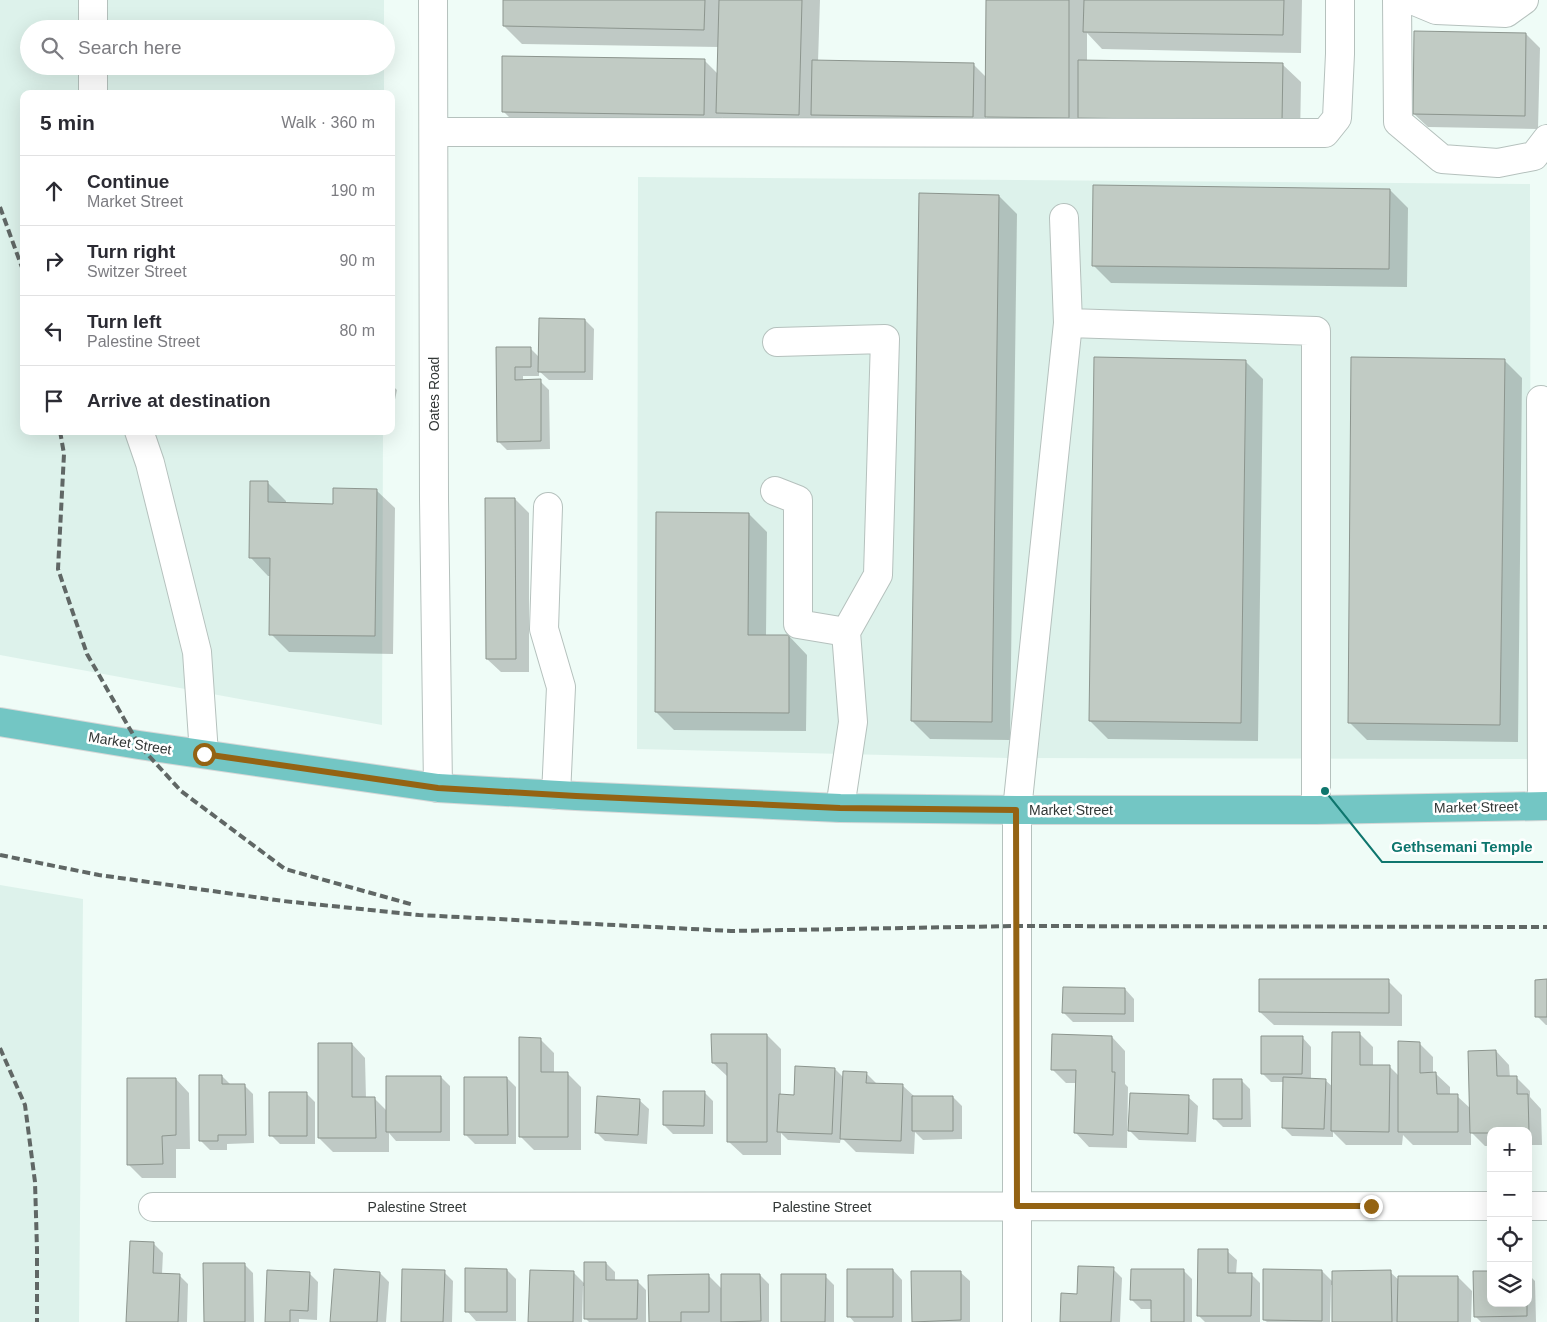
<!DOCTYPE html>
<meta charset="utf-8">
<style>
:root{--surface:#fff;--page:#f7f7f7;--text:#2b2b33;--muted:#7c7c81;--line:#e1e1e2}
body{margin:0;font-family:Helvetica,sans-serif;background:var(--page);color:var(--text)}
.controls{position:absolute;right:15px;bottom:15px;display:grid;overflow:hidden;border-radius:10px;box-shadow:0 5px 20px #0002}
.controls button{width:45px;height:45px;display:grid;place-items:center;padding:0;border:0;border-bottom:1px solid var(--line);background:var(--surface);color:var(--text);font:25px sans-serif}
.stop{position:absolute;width:15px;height:15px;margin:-11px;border:4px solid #946313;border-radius:50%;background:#fff}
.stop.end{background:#946313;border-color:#fff;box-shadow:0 1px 5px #0008}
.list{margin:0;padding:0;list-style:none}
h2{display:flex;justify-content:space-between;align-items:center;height:65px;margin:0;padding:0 20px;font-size:21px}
h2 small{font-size:16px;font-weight:400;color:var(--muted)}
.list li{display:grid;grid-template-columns:32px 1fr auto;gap:15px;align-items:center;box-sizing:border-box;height:70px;padding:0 20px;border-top:1px solid var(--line)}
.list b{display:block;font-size:19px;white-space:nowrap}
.list p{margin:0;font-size:16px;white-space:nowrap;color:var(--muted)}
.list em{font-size:16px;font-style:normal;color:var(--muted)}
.icon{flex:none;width:28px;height:28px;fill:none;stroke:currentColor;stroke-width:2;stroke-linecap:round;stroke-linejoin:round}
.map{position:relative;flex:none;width:1547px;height:1322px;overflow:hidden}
.search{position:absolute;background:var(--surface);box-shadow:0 5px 20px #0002;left:20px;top:20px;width:375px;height:55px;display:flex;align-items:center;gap:12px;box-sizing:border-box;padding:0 18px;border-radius:28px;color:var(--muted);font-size:19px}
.panel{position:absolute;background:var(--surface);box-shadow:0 5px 20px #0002;left:20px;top:90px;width:375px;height:345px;border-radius:10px}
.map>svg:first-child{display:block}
.built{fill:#ddf2eb}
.shadow{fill:#0003}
.building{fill:#c1cbc4;stroke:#8c958e}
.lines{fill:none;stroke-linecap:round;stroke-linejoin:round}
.minor-casing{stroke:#b5c1bd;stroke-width:30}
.major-casing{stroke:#d6d7d7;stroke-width:30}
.minor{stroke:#fff;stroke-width:28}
.major{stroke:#73c6c4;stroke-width:28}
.rail{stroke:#606765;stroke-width:4;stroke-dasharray:8 4;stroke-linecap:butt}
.route{stroke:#946313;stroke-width:6}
.labels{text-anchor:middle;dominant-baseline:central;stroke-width:5;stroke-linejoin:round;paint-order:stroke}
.street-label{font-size:14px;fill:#323736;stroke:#fff}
.leader{fill:none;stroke:#0f766e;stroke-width:2}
.callout-dot{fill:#0f766e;stroke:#fff;stroke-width:2}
.callout-label{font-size:15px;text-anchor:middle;font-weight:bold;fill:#0f766e;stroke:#fff;stroke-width:5;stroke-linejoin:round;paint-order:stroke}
</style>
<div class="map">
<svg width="1547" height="1322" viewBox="0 0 1547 1322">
<rect width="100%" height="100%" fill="#effcf7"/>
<path class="built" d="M0,0H384V29H29V66H384V94H24V431H383L382,725L0,655Z
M638,177L1530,184L1531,759L1008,758L637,749Z
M0,885L83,899L79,1322H0Z"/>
<path class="shadow" d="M505,0H820L818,62L973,64L987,78V0H1302L1301,53L1102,49L1087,33V61L1282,64L1301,82L1300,139L1005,135L986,117V131H736L722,117L721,132L521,129L503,111L704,60L718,74L719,47L522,44L504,26Z
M1526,34L1540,48L1538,129L1428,127L1414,114Z
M1390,190L1408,208L1407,287L1111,283L1093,265Z
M999,196L1017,214L1010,740L930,739L912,721Z
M585,320L594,329L593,380H549L539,371V376H523V381H540L549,390L550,449L507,450L498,441L497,349L530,348L540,358Z
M1504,360L1522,378L1518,742L1367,740L1349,722Z
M1245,361L1263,379L1258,741L1108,739L1090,721Z
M391,384L397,390L391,419Z
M268,483L286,501V504L334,505L376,490L395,508L393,654L289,652L271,634V576H268L250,557Z
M515,499L529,513V672H501L487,659Z
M749,514L767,532L766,636H789L807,655L806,731L674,730L656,712Z
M1388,981L1402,995V1026L1274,1025L1260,1012Z
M1547,981V1025H1546L1537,1016Z
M1125,989L1134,999V1022H1073L1063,1012Z
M1359,1033L1373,1047V1066H1389L1399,1076L1419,1043L1433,1057V1074H1436L1450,1087V1095L1457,1096L1471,1109L1496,1051L1509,1065L1510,1078L1516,1077L1530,1091V1097L1541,1109L1542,1145H1528V1131H1491V1146H1485L1471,1132V1145H1413L1403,1135L1402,1145H1346L1333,1132V1137L1292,1136L1283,1127L1284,1082H1271L1262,1073L1302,1037L1311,1047V1079L1325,1080L1333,1087Z
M767,1035L781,1049V1095L795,1096L835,1069L844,1078L866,1073L877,1084L902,1085L915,1097H953L962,1106V1139L923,1140L915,1132L914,1154L856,1152L841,1137L840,1143L788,1140L781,1133V1155H743L729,1142L728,1076H727L713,1063Z
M1112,1037L1125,1051V1084L1128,1087L1127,1148L1089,1147L1076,1133L1077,1083H1066L1052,1069Z
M540,1039L554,1053V1073H567L581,1087V1150H534L521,1137Z
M352,1044L365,1058L366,1099H375L387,1111L441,1077L450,1086V1141H396L389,1133V1152H333L319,1138Z
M222,1076L231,1085H244L253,1094L254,1143L227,1144V1150H210L201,1141Z
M507,1078L516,1087V1144H475L466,1135Z
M176,1079L189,1093L190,1149H176V1178H142L128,1164Z
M1241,1080L1250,1089L1251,1127H1223L1214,1118Z
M704,1092L713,1101V1134H673L664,1125Z
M306,1093L315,1102V1144H280L271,1135Z
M1188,1097L1198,1106L1196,1142L1139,1140L1130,1131Z
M639,1100L649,1109L647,1144L605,1141L596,1132Z
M154,1244L163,1253L162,1274L179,1275L188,1284L187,1322H128Z
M1227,1251L1237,1260L1236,1274H1251L1260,1283V1322H1205L1198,1315Z
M606,1263L615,1272V1281H637L646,1290V1322H589L585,1318V1286H583L582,1322H529L574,1273L585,1284Z
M244,1264L253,1273L254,1322H205Z
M1113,1269L1122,1278L1120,1322H1061L1078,1295Z
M507,1270L516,1279V1321H476L467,1311Z
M893,1270L902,1280V1322H854L849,1316Z
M1183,1270L1192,1279V1322H1153L1152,1309H1141L1132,1300Z
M1322,1271L1333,1282L1390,1272L1399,1280L1458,1277L1472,1291L1471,1322H1334L1333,1285H1331L1330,1322H1267L1264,1320Z
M444,1272L453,1281L452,1322H402Z
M960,1272L970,1281V1322H913V1273Z
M309,1273L318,1282L317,1320L299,1319V1322H267Z
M380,1273L389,1282L386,1322H332Z
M1528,1274L1535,1281L1536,1322H1481L1475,1316L1491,1303H1528Z
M708,1275L722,1289L760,1275L769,1284V1322H724L722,1321V1322H650Z
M825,1276L834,1285V1322H782Z"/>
<path class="building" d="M503,0H705L704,30L503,26Z
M719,0H802L799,115L716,113Z
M986,0H1069V118L985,117Z
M1084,0H1284L1283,35L1083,32Z
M1414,31L1526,33L1525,116L1413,114Z
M502,56L705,59L704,115L502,112Z
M812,60L974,63L973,117L811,115Z
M1078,60L1283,63L1282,121L1078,118Z
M1093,185L1390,189L1389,269L1092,266Z
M919,193L999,195L992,722L911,721Z
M539,318L585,319V372H538Z
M496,347H531V367H515V380L541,379V441L497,442Z
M1094,357L1246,360L1241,723L1089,721Z
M1351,357L1505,359L1500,725L1348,723Z
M250,481H268V502L333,504V488L377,489L375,636L269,635L270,558H249Z
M485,498H515L516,659H486Z
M656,512L749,513L748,635H789V713L655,712Z
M1259,979H1389V1013L1259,1012Z
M1547,979V1017H1535V980Z
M1063,987L1125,988V1014L1062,1013Z
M1332,1032H1360V1065H1390L1389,1132L1331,1131Z
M711,1034H767V1142H727V1063H712Z
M1052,1034L1112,1036V1072H1115L1113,1135L1074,1133L1076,1070H1051Z
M1261,1036H1303L1302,1074H1261Z
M519,1037L541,1038V1072H568V1137H519Z
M1398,1041L1420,1042V1073L1436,1072L1437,1094H1458V1132H1398Z
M318,1043H352V1097H375L376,1138H318Z
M1496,1050L1497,1076H1517V1094H1528L1529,1132L1491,1131V1133H1470L1468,1051Z
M795,1066L835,1068L832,1134L777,1132L779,1094L794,1095Z
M843,1071L867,1072L866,1083L903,1084L901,1141L840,1139Z
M199,1075H222V1084H245L246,1135H218V1141H199Z
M386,1076H441V1132H386Z
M464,1077H507L508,1135H464Z
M1283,1077L1326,1079L1324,1129L1282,1128Z
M127,1078H176V1135L162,1136L163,1164L127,1165Z
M1213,1079H1242V1119H1213Z
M663,1091H705L704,1126L663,1125Z
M269,1092H307V1136H269Z
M1130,1093L1189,1095L1188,1134L1128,1131Z
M597,1096L640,1099L638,1135L595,1133Z
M912,1096H953V1131H912Z
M130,1241L154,1242L153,1273L180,1274L178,1322H126Z
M1198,1249H1228V1273H1252L1251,1316H1197Z
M584,1262H606V1280H638L637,1319H584Z
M203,1263H245V1322H204Z
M1078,1266L1114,1267L1111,1322H1060L1061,1293L1077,1294Z
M465,1268L507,1269V1312H465Z
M334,1269L380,1272L377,1322H330Z
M402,1269L445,1270L443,1322H401Z
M847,1269H893V1317H847Z
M1131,1269H1184V1322H1151V1300H1130Z
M1263,1269L1322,1270V1321L1263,1320Z
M267,1270L310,1272L308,1311L290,1310V1322H265Z
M530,1270L574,1271L573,1322H528Z
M1391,1270L1392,1322H1332V1271Z
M911,1271H961V1320L912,1322Z
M1473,1271H1491V1303H1527V1316L1474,1317Z
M709,1274V1312H681V1322H649L648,1275Z
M721,1274H760L761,1321L721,1322Z
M781,1274H826L825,1322H781Z
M1398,1276H1458V1322H1397Z"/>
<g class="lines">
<defs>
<path id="minor" d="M433,0L434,499L438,788
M1397,0L1398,122L1442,159L1498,163L1534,156L1547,139
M1412,0L1436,10L1506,13L1524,0
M93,29V0
M93,94V66
M434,132L1325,133L1337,118L1340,54V0
M1068,323L1316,331V810
M777,342L885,339L878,575L846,632L853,722L840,808
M1541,400L1542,806
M139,431L150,463L197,652L204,754
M775,491L798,500V624L846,632
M548,507L544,629L561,687L556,795
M1528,1206H1547
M153,1207L1491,1206
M1017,1322V810L1068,323L1064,218"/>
<path id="major" d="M0,722L139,745L438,788L576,796L840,808L1017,810H1316L1547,806"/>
</defs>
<use href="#minor" class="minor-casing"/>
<use href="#major" class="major-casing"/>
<use href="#minor" class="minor"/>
<use href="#major" class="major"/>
<path class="rail" d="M0,207L24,273
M60,431L64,454L58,569L87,654L139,745L181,791L285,869L414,905
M0,855L99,875L283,901L419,915L731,931L1017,926L1547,927
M0,1048L25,1105L35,1182L37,1249V1322"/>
</g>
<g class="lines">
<path class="route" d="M204,754L438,788L576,796L840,808L1016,810L1017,1206H1371"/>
</g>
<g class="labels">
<g class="street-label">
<text transform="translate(434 394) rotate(-90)">Oates Road</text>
<text transform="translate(130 743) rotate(9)">Market Street</text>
<text transform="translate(1476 807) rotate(-1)">Market Street</text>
<text x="1071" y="810">Market Street</text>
<text x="417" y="1207">Palestine Street</text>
<text x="822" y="1207">Palestine Street</text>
</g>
</g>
<path class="leader" d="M1325 791L1382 862H1543"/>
<circle class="callout-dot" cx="1325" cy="791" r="5"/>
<g class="callout-label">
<text x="1462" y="852">Gethsemani Temple</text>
</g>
</svg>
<div class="controls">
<button>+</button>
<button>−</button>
<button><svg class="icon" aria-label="locate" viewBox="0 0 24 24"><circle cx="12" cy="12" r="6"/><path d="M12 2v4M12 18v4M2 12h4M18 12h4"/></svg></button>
<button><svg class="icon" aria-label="layers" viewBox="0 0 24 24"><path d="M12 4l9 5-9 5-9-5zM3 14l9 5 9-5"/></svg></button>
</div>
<div class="stop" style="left:204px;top:754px"></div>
<div class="stop end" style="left:1371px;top:1206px"></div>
<div class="search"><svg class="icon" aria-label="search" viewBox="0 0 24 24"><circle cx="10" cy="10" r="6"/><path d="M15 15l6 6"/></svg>Search here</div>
<section class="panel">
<h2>5 min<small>Walk · 360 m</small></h2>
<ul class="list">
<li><svg class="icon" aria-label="ahead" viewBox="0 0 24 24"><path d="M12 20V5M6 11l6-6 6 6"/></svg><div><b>Continue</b><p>Market Street</p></div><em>190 m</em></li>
<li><svg class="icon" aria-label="right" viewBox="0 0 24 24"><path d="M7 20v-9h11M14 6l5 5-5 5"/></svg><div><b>Turn right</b><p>Switzer Street</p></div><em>90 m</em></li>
<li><svg class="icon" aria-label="left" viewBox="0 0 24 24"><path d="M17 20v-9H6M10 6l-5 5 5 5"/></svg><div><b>Turn left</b><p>Palestine Street</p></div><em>80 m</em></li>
<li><svg class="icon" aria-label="arrive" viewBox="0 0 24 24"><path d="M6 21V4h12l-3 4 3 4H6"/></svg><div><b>Arrive at destination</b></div></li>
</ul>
</section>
</div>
